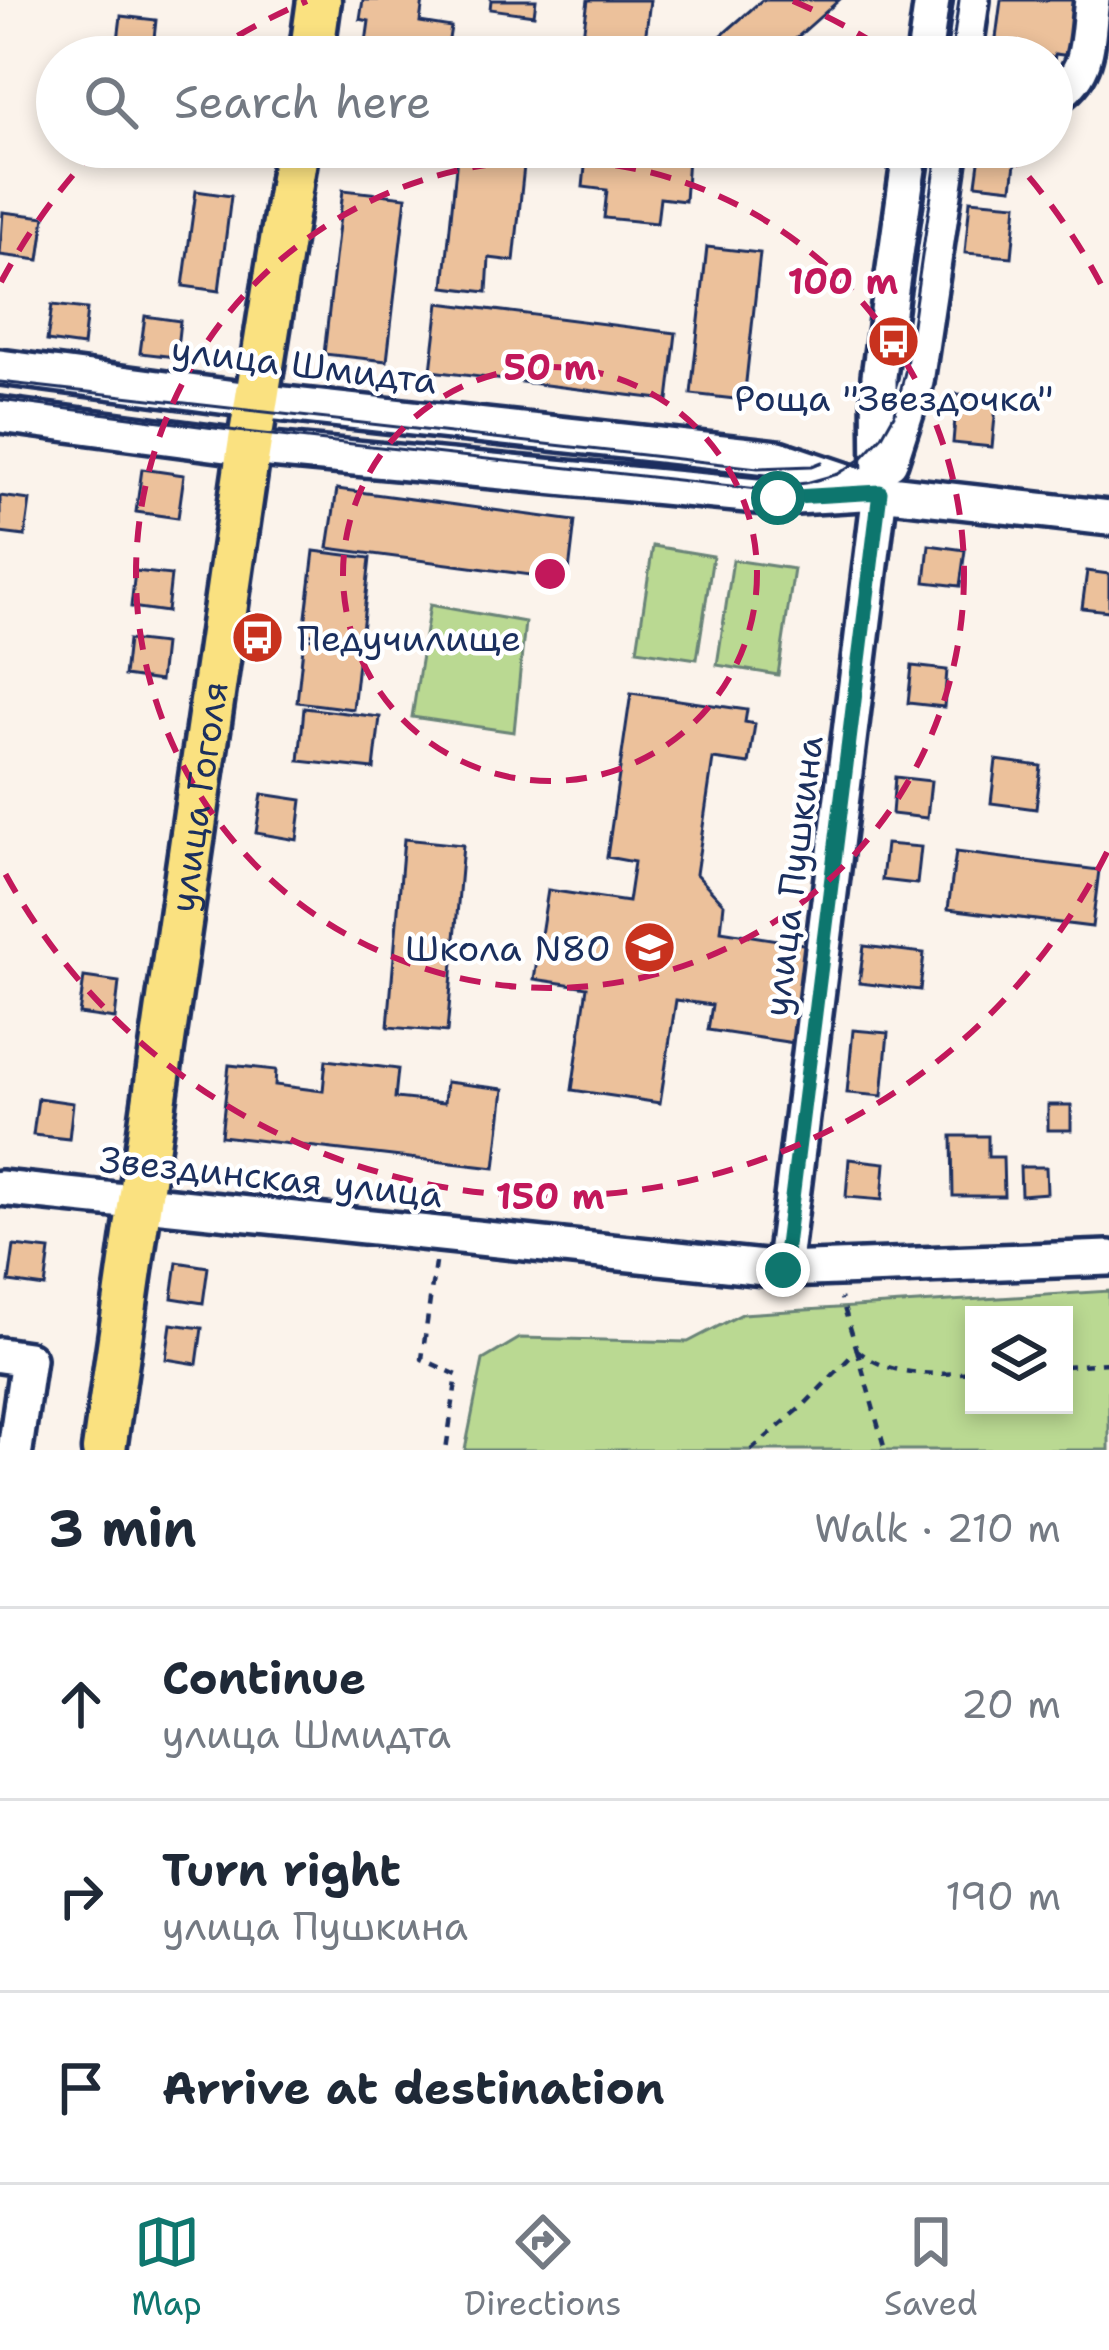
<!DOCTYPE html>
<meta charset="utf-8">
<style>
:root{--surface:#fff;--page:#f2f2f3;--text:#1f2937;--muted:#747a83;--line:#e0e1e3;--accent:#0f766e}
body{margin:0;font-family:"Shantell Sans",sans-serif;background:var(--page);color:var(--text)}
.controls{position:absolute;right:36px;bottom:36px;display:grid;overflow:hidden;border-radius:0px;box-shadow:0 6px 18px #0003}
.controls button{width:108px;height:108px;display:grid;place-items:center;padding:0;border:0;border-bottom:3px solid var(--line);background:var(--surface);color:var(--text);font:60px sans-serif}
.stop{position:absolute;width:36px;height:36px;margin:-27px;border:9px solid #0f766e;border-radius:50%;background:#fff}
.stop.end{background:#0f766e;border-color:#fff;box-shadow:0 3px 12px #0008}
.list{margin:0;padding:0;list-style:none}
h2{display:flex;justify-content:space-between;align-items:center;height:156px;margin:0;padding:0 48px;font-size:51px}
h2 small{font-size:39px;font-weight:400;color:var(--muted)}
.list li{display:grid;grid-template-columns:78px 1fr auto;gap:36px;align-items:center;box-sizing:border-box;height:192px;padding:0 48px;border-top:3px solid var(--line)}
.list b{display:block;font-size:45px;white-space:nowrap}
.list p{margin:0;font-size:39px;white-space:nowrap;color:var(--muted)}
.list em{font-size:39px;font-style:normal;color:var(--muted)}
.icon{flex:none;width:66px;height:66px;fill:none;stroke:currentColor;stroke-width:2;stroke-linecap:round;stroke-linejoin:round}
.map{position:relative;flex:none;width:1109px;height:1450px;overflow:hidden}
.search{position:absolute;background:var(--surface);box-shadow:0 6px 18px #0003;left:36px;right:36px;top:36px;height:132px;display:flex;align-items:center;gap:30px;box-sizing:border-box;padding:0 42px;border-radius:66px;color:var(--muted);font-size:45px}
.sheet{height:732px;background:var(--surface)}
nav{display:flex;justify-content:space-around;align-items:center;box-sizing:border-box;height:168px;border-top:3px solid var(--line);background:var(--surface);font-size:33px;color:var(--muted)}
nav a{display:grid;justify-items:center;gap:6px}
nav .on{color:var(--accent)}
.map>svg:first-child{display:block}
.green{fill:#bad992;stroke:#6a8478;stroke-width:3;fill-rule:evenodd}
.building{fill:#ecc19b;stroke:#1b2f5e;stroke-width:3}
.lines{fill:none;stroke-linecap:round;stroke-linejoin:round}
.minor-casing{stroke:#1b2f5e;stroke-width:42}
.major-casing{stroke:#1b2f5e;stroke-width:51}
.path{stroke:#1b2f5e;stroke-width:4.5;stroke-dasharray:9 9;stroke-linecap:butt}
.minor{stroke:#fff;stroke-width:33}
.major{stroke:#fae180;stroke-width:42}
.tram{stroke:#1b2f5e;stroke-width:3}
.route{stroke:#0f766e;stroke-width:15}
.ring{fill:none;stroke:#c2185b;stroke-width:6;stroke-dasharray:21 15}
.labels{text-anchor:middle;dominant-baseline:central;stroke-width:9;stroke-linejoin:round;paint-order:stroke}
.street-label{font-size:36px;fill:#1b2f5e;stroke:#fff}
.poi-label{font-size:36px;fill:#1b2f5e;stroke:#fff}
.centre{fill:#c2185b;stroke:#fff;stroke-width:6}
.ring-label{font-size:36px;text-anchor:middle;font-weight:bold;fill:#c2185b;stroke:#fff;stroke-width:9;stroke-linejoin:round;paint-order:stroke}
</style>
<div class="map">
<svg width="1109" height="1450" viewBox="0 0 1109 1450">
<rect width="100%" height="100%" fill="#fbf3eb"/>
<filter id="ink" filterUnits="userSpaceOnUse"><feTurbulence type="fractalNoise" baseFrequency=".00833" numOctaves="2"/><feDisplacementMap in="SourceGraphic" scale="24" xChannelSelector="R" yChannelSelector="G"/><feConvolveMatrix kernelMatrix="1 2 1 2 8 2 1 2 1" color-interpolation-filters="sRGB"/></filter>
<g filter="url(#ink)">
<path class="green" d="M653,546L713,556L697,659L637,650Z
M733,560L794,569L778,675L717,665Z
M430,605L525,622L514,732L412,717Z
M1109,1291V1450H465L483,1360L520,1338L688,1342L742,1314ZM974,1315H1064V1405H974Z"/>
<path class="building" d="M363,0H423L420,22L451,27L446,57H364L369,21L360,19Z
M491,0H536L534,15L490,9Z
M588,0H650L643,57H580Z
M762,0H839L775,57H713L706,49Z
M1001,0H1078L1071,56L1055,54L1053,70L1052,57H1009L1010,48L995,46Z
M121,16L156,20L152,57H116Z
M458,147H526L514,261L489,258L487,292L444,287Z
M587,147H664V155L688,157L685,201L660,198L657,223L604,218L607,190L583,187Z
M981,147H1017L1012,188L976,184Z
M343,190L406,197L387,361L324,354Z
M196,191L231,196L219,291L183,286Z
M970,200L1017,204L1012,257L965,253Z
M3,212L45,217L39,260L0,255Z
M707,247L760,253L744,400L691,394Z
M439,303L676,333L668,400L431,371Z
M52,305L87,309L83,346L47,341Z
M145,316L180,321L176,357L140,353Z
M957,394L997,397L992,447L953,443Z
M142,469L184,475L178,518L136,512Z
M337,489L575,521L568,580L328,548Z
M0,496L30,500L25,536L0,533Z
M929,545L965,550L960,586L925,582Z
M314,551L370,558L361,640L304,633Z
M135,571L171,575L167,612L131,607Z
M1087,571L1109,574V611L1082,608Z
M304,638L360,644L353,709L297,702Z
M128,640L164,644L160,681L124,676Z
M912,666L947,670L944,707L908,703Z
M631,693L747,710L745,722L755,724L749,764L713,759L696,874L724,904L721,931L809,945L794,1043L708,1030L712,1005L676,1000L660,1103L572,1090L587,987L534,979L548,890L628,902L634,862L607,857Z
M304,708L380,717L374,769L299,761Z
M996,760L1041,766L1036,809L991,803Z
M895,777L931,781L927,818L892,814Z
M262,794L302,800L297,840L256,833Z
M404,839L463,845L447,1032L388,1027Z
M886,844L921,847L917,884L882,880Z
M956,852L1099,870L1092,927L948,909Z
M864,946L924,953L920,990L859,983Z
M84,977L119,982L115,1019L79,1014Z
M853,1030L888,1033L882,1096L847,1093Z
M326,1060L398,1069L395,1098L444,1103L446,1082L504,1089L495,1168L221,1136L229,1065L276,1070L275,1085L323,1091Z
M38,1098L73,1103L69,1139L33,1135Z
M1048,1105H1071V1130H1048Z
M952,1136H988V1157H1003L1004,1196H953Z
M849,1159L885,1163L882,1200L846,1197Z
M1020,1167H1046L1047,1193L1021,1195Z
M14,1246L50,1250L45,1287L9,1282Z
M177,1262L208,1267L203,1303L172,1298Z
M171,1324L202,1328L197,1364L166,1359Z"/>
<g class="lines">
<defs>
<path id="minor" d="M924,57L932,0
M964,57L972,0
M1052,98C1092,74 1086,42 1092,0
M0,367L258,401L778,458L861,486
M0,415L249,448L779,498L880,492L1109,518
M890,462L916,382L951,147
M0,1188L783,1270L1109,1258
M783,1270L880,492L879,376L911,147
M0,1355L28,1359L15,1450"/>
<g id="major">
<path d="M311,57L319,0"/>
<path id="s1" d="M104,1450L246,466L297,147"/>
</g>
</defs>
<use href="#minor" class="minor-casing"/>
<use href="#major" class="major-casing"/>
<path class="path" d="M435,1263L422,1359L457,1375L446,1450
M857,1350C889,1377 934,1375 974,1372
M857,1350L885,1450
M1064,1366L1109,1363
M751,1450L804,1405L857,1350L841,1298"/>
<use href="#minor" class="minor"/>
<use href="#major" class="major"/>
<path class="tram" d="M951,57L959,0
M0,382L758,468L812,466L822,462
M0,400L245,432L758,489L806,483L838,474L860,460L882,436L895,413L905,372L938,147"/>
</g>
</g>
<g class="lines" filter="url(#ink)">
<path class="route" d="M778,498L880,492L783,1270"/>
</g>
<g class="ring">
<circle cx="550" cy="574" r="207"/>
<circle cx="550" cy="574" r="414"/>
<path d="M1107 852A622 622 0 0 1 1 866M1 282A622 622 0 0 1 95 150M207 55A622 622 0 0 1 307 1M793 1A622 622 0 0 1 893 55M1005 150A622 622 0 0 1 1107 296"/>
</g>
<defs>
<symbol id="bus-disc" viewBox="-11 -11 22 22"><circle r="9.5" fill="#c8321e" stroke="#fff"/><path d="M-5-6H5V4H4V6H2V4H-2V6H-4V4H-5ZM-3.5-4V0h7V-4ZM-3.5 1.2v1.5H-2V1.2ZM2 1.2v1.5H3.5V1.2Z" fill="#fff"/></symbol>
<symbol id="school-disc" viewBox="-11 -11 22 22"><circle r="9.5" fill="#c8321e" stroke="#fff"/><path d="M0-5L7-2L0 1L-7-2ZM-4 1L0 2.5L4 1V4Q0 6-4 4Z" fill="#fff"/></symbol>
</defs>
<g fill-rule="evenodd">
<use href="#bus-disc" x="864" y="312" width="59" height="59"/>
<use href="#bus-disc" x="228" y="608" width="59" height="59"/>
<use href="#school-disc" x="620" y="918" width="59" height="59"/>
</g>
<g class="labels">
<g class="street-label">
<text transform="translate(304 365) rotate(7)">улица Шмидта</text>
<text stroke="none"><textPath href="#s1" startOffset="660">улица Гоголя</textPath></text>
<text transform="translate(793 876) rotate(-83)">улица Пушкина</text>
<text transform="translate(271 1177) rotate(6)">Звездинская улица</text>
</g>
<g class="poi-label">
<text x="894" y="398">Роща "Звездочка"</text>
<text x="297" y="638" text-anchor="start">Педучилище</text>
<text x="611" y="948" text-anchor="end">Школа N80</text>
</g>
</g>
<circle cx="550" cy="574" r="18" class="centre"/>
<g class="ring-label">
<text x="843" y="294">100 m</text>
<text x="550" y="380">50 m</text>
<text x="550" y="1209">150 m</text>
</g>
</svg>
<div class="controls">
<button><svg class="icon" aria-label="layers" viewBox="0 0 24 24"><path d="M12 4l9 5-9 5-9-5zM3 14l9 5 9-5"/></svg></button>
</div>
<div class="stop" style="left:778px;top:498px"></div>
<div class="stop end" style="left:783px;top:1270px"></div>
<div class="search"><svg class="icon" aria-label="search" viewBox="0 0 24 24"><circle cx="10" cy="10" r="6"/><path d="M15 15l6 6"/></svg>Search here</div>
</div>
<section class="sheet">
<h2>3 min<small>Walk · 210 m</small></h2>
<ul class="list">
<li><svg class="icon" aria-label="ahead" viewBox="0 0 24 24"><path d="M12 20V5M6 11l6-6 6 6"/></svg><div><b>Continue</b><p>улица Шмидта</p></div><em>20 m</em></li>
<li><svg class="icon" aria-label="right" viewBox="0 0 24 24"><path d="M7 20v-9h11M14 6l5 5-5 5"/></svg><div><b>Turn right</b><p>улица Пушкина</p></div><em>190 m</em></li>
<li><svg class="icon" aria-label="arrive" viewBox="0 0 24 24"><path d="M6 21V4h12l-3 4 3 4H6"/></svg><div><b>Arrive at destination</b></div></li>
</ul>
</section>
<nav>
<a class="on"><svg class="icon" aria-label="map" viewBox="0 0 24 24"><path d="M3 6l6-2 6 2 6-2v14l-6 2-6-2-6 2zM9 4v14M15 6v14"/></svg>Map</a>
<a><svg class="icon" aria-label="directions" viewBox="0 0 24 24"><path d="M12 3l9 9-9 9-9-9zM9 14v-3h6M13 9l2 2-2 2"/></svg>Directions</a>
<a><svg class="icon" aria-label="saved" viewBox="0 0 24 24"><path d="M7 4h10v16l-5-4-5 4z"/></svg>Saved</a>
</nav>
